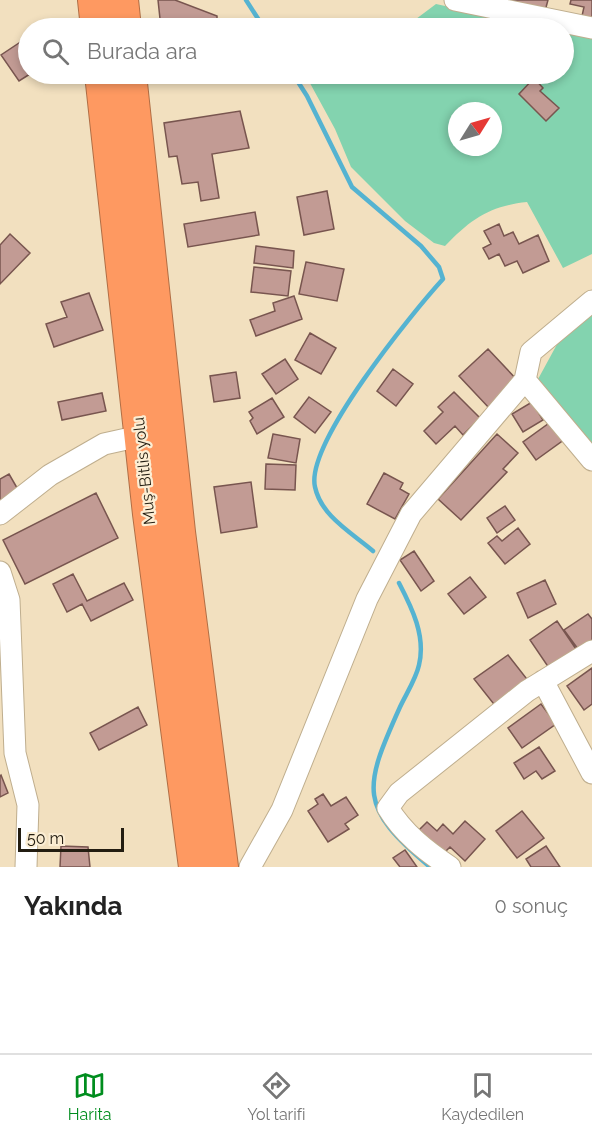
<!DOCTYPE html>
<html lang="tr">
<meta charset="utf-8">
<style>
:root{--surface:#fff;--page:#f2f2f2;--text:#222;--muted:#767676;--line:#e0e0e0;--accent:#008d1e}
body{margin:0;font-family:Raleway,sans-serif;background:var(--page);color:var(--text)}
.compass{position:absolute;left:448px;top:102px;width:54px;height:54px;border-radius:50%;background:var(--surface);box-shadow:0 3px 9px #0003;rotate:53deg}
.scale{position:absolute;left:18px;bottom:15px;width:106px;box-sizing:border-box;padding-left:6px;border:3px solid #231d11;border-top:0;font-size:16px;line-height:21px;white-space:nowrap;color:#231d11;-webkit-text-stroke:4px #fceed4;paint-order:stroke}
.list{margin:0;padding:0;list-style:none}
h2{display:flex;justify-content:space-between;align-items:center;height:78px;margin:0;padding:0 24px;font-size:26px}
h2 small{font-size:20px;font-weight:400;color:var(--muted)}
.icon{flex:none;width:33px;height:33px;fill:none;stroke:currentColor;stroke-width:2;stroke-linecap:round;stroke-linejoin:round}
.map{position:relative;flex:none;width:592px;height:867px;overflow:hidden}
.search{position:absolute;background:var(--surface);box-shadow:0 3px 9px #0003;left:18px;right:18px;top:18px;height:66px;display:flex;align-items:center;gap:15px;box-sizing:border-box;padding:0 21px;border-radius:33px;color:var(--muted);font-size:22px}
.sheet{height:186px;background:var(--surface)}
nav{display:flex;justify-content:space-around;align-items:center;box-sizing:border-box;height:84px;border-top:2px solid var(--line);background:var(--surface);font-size:16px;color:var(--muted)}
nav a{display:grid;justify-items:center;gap:3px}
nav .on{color:var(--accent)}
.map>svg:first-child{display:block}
.green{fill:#83d3af;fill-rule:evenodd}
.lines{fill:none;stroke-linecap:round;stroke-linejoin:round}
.stream{stroke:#55b3d1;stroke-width:4.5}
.building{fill:#c29b94;stroke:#78554f;stroke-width:1.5}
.minor-casing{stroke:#bfae8e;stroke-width:23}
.highway-casing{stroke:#b16e45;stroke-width:34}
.minor{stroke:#fff;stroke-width:21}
.highway{stroke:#fe9961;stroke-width:32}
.labels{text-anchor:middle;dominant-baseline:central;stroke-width:4.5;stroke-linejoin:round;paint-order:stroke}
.street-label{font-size:16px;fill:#231d11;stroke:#fceed4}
</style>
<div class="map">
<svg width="592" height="867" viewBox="0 0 592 867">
<rect width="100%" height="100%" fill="#f2e0bf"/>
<path class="green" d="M436,4L545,28H414L416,19Z
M564,33L592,39V254L563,268L527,202C489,206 471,219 445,246L434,243L405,221L351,167L335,129L305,74H564ZM457,111H493V147H457Z
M592,314V450L537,381L561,337Z"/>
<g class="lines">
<path class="stream" d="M246,0L264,28
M293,74L307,96L352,187L421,246L439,267L443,279C412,313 305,444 315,487C321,516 352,533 373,551
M399,583C412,608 426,636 419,665C416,679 406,694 400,707C363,789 358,807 430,867"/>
</g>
<path class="building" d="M158,0H175L217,16V27L238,28H161Z
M498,0H548L545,11Z
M571,0H592V19L582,16L584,7L570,4Z
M28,37L30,74L19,81L1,55Z
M534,78L543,88L540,91L559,108L546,121L519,94Z
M240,111L249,148L212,154L219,198L201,201L198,182L182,184L177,156L169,157L164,123Z
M327,191L334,229L304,235L297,197Z
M255,212L259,235L188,247L184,224Z
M499,224L504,236L513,232L519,244L538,235L549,261L523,273L517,261L505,266L499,254L489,259L483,248L491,244L484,231Z
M10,234L30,253L0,284V245Z
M256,246L294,251L293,268L254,263Z
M306,262L344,269L337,301L299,294Z
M254,267L291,271L288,296L251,292Z
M89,293L103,330L54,347L46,324L67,317L61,302Z
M294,296L302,319L256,336L250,320L275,311L273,303Z
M310,333L336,348L321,374L295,360Z
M488,349L519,382L490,409L459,376Z
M285,359L298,379L276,394L262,374Z
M393,369L413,384L396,406L377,391Z
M236,372L240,398L214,402L210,376Z
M454,392L480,418L463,435L455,426L436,444L424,431L443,412L438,407Z
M102,393L106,411L62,420L58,402Z
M309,397L331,412L315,433L294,417Z
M272,398L284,417L257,434L250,421L253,418L249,412Z
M532,402L543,420L523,432L512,414Z
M552,421L565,439L536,460L523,442Z
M273,434L300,439L296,463L268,458Z
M497,434L518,453L503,469L507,472L461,520L438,499Z
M266,464L296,465L295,490L265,489Z
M384,473L403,483L400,489L409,494L395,519L367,504Z
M9,474L20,493L0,504V479Z
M251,482L257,527L221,533L214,487Z
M96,493L118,538L25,584L3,540Z
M505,506L515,520L497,533L487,518Z
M518,528L530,544L505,564L488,543L497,536L502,541Z
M414,551L434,581L421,591L400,560Z
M73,574L87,601L124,583L133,600L91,621L82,604L67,612L53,584Z
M470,577L486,597L464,614L448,594Z
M545,580L556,604L528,618L517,593Z
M588,614L592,619V640L578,649L564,630Z
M557,621L578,652L551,671L530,640Z
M508,655L530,683L497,708L474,679Z
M592,668V704L584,710L567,686Z
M541,704L556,724L522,748L508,728Z
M138,707L147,725L99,750L90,733Z
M539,747L555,771L542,779L536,771L524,779L514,763Z
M1,775L8,793L0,797V776Z
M323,794L331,806L346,797L358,815L345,824L349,829L328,842L308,811L318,804L315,799Z
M522,811L544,838L517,858L496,831Z
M465,821L485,839L465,861L450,847L444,853L419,830L427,822L437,831L443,824L453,834Z
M61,846L88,847L90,867H60Z
M546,846L560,867H531L526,859Z
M405,850L417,867H400L393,858Z"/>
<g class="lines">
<defs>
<path id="minor" d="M455,0L592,28
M525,380L592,460
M0,514L50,475L104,444L140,436
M0,572L9,600L15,753L28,805L26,867
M543,681L592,773
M250,867L282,810L367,599L411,514L525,380L531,352L592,301
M450,867C426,851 403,833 388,808L399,793L527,691L592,651"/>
<path id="highway" d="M94,0L97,28
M122,0L125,28
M101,74L149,514L195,867
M130,74L179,532L222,867"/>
</defs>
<use href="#minor" class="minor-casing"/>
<use href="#highway" class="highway-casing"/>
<use href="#minor" class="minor"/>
<use href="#highway" class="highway"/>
</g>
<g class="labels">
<g class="street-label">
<text transform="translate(144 471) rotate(-96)">Muş-Bitlis yolu</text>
</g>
</g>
</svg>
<svg class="compass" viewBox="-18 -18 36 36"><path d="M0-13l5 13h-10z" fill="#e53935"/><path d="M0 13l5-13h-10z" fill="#767676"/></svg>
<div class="scale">50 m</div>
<div class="search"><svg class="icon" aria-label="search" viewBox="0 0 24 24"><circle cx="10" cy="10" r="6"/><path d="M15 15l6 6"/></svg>Burada ara</div>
</div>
<section class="sheet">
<h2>Yakında<small>0 sonuç</small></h2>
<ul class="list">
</ul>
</section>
<nav>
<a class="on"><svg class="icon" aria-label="map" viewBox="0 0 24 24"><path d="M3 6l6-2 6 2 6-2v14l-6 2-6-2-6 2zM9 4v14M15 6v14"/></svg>Harita</a>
<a><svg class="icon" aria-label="directions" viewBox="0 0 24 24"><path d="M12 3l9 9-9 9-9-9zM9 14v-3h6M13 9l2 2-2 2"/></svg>Yol tarifi</a>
<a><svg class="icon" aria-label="saved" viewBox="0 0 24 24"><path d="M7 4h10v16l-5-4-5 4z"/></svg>Kaydedilen</a>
</nav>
